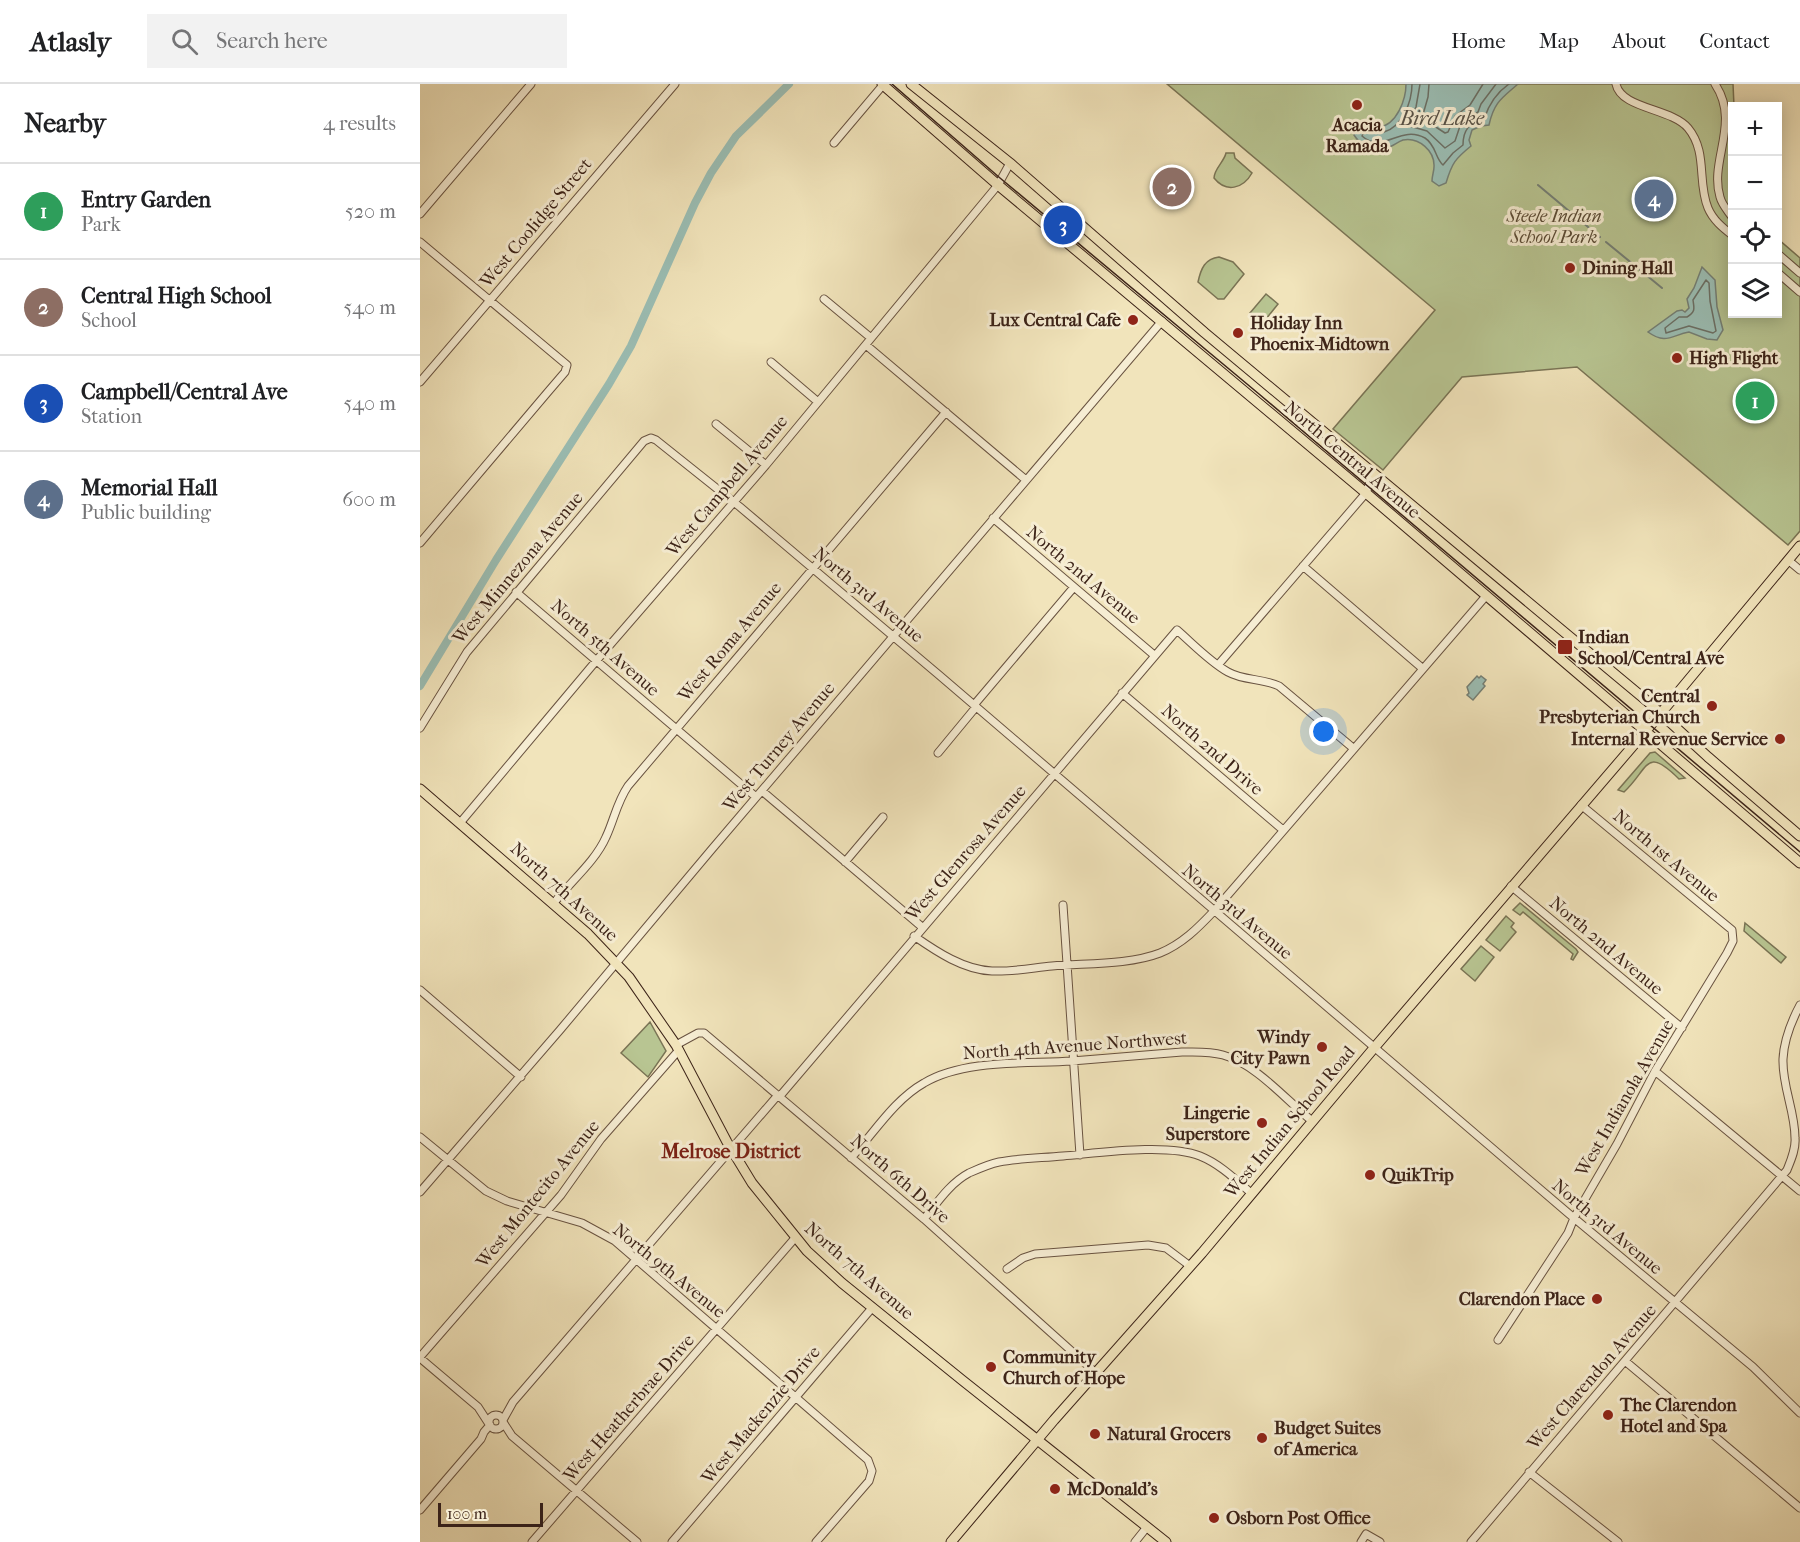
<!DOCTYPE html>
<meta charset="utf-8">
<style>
:root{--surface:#fff;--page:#f2f2f2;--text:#202124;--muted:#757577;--line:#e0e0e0;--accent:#1a73e8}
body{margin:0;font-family:"IM FELL French Canon",serif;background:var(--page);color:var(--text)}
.controls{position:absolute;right:18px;top:18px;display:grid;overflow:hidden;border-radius:0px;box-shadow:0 3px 15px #0003}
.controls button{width:54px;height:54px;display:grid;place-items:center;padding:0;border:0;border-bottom:2px solid var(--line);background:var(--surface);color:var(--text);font:30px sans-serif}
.scale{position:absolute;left:18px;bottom:15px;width:105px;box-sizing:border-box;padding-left:6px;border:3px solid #3c2318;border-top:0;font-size:16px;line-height:21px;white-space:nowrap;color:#3c2318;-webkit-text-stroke:4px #f6edd3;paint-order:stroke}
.you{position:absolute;left:904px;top:648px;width:21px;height:21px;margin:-15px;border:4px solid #fff;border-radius:50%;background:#1a73e8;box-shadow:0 0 0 9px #1a73e833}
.badge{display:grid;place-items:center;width:39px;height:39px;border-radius:50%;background:var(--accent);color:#fff;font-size:20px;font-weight:700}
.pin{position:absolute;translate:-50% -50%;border:3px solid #fff;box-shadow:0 2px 6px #0006}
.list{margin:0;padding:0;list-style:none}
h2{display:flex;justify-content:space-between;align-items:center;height:78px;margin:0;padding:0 24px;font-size:26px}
h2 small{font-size:20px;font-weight:400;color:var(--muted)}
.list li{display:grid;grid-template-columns:39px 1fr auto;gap:18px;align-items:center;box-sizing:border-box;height:96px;padding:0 24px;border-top:2px solid var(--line)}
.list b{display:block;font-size:22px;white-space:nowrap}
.list p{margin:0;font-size:20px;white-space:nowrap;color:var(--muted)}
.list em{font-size:20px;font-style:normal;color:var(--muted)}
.icon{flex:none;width:33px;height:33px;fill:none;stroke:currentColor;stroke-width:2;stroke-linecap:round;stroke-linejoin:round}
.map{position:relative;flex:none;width:1380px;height:1458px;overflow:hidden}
header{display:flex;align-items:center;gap:36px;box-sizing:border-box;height:84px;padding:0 30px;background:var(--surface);border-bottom:2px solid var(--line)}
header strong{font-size:28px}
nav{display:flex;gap:33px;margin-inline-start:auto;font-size:21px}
.search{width:420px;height:54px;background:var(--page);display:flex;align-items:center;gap:15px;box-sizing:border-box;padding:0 21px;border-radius:0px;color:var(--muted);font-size:22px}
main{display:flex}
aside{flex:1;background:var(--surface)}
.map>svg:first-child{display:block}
.green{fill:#b8c592;stroke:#7a7455;stroke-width:1.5}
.water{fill:#9bbeb4;stroke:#758076;stroke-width:1.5}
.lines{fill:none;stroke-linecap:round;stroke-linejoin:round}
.shore{stroke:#6c7066;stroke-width:1.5}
.stream{stroke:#758076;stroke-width:2}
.canal{stroke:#9bbeb4;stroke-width:8}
.minor-casing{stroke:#695341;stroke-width:9}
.major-casing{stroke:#3c2318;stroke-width:11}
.minor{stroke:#f6edd3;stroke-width:7}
.major{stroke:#f1e4bb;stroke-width:9}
.tram{stroke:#3c2318;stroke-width:1.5}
.poi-dot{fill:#8f2418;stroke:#f6edd3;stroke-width:2}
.labels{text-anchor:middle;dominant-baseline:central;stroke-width:6;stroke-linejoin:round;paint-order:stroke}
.poi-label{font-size:18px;font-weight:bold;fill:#3c2318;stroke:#f6edd3;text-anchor:start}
.park-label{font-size:18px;font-style:italic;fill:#5b4c36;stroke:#f6edd3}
.street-label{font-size:18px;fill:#3c2318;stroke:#f6edd3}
.water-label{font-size:20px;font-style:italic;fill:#585247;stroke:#f6edd3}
.neighbourhood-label{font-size:20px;font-weight:bold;fill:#7a1f14;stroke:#f6edd3}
</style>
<header>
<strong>Atlasly</strong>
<div class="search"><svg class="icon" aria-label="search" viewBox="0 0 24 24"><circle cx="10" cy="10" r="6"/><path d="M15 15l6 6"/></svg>Search here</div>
<nav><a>Home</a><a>Map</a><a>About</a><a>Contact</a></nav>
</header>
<main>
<aside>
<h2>Nearby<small>4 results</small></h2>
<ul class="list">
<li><span class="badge" style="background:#2e9e5b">1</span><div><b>Entry Garden</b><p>Park</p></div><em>520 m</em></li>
<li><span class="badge" style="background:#8d6e63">2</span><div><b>Central High School</b><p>School</p></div><em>540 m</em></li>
<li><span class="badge" style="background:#1a4fb4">3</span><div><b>Campbell/Central Ave</b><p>Station</p></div><em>540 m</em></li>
<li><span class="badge" style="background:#5c6f8a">4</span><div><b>Memorial Hall</b><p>Public building</p></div><em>600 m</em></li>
</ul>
</aside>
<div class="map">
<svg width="1380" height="1458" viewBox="0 0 1380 1458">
<rect width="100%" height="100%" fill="#f1e4bb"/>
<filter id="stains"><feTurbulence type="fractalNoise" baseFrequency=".00333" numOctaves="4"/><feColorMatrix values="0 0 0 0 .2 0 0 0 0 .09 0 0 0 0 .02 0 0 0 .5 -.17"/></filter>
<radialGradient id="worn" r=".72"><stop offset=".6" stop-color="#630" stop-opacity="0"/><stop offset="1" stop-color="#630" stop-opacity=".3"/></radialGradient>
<path class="green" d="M747,0H1313L1314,22H1312V230H1358V155L1380,174V447L1368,461L1157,283L1042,293L963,386L913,345L1015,226Z
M806,69H814L815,74L832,89C823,105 806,109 794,94C794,85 804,78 806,69Z
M799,173L813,178L824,190L804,215H798L778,198C781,184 785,175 799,173Z
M846,210L858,220L842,240L830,229Z
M1235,668L1265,694L1259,695C1225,661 1229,685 1204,708L1198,706L1230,669Z
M1100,819L1156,865L1158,868L1153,876L1151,875L1153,870L1103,828L1100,831L1093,826Z
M1086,832L1094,839L1091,843L1096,848L1080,867L1066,856Z
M1325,839L1366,873L1361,879L1324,847Z
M1061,862L1074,873L1055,897L1041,885Z
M230,938L246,967L228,993L201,969Z"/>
<path class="water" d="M986,0H1098C1082,14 1074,18 1069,41L1061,42L1052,46L1049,56L1051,62C1035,75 1032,79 1026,99L1019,102L1012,97C1012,92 1014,87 1014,83C1015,67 999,53 983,56C977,58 972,63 966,64C955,68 940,61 934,51L935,45C944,40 950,44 959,43C977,41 986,15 986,0Z
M1282,183L1295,196L1297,223L1303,246L1297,256L1287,255L1269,248C1252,251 1246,261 1228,248L1257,227L1262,226L1265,228L1269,224L1267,215L1274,204Z
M1057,592L1059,594L1061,592L1066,596L1063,600L1065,602L1053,616L1047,611L1049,609L1047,603Z"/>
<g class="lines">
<path class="shore" d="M992,0C992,18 982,43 964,48C957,50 950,48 944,48L942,52C963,71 980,40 1005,54C1016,61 1015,74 1023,81L1033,69L1043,61C1043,46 1049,39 1064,35C1069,20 1076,9 1089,0
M1000,0L996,23L986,41L1007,47L1025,64L1035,57L1041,39L1058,28L1061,20L1076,0
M1009,0L1008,13L1002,34L1025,49L1028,48L1035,32L1050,21L1063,0
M1286,196L1289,199L1290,217L1296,247L1293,249L1269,242L1246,249L1245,244L1259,233H1267C1276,228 1274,224 1273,216Z"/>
<path class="stream" d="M1118,101L1180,153
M1186,158L1242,204"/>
<path class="canal" d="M0,602L76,476L189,300L211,262L275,119L291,89L316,52L369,0"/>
<defs>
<path id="minor" d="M1196,0C1201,25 1251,24 1268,44C1288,68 1277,98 1288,124C1293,136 1303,144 1312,151
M1295,0C1321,39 1289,76 1300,113C1302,121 1308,127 1312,133
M414,59L463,1
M0,130L111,0
M0,158L147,281L145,288L127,309L0,459
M1358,170L1380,189
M1358,189L1380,208
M404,215L451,254
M446,261L606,396
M351,278L398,318
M0,298L255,0
M296,340L346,381
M573,434L734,571
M1368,476L1380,486
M883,482L1002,584
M96,508L336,713
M798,581L946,409L953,390
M702,609L863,746
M554,621L654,503
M0,644L47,568L224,357L231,354L236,356L320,423L519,591L1148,1129L1333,1283L1380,1329
M518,669L556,623
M342,707L502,843
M40,739L176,577L346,381L578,101L590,79
M425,778L463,733
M1091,802L1262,944
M134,819C150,798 175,778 186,753C194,736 197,718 208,702L526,328
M643,821L660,1071
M494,852C517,868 544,886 572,887C592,888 612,884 632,882C665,879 709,881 740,869C762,860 778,844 794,827L1066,512
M0,906L101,993
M256,961L278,949H284L504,1135L676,1289
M1235,987L1380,1107
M360,1012L757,546C773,560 790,578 808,588C824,597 842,594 859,602L933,664
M0,1053L66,1107L87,1117L162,1139L195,1157L448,1376L452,1387L449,1397L396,1458
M431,1074C454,1049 474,1016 504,999C544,975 607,980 652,977C689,974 725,971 762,968C776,968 789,967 803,971C836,980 866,1016 892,1037
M0,1108L140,946L292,765L742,237
M504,1135C517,1119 530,1099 549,1089C558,1085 569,1080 579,1078C600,1074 622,1074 643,1072C679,1069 747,1059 780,1072C800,1080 816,1096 832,1110
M587,1185L603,1174L615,1170L728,1161L746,1164L770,1182
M1078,1256L1148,1149L1154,1134L1197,1060L1235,987L1307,869L1313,857L1312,846L1161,721
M0,1273L141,1111L181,1055L259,966
M0,1274L58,1323L69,1340
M1205,1277L1380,1424
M69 1338a7 7 0 1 1 14 0a7 7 0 1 1-14 0Z
M83,1336L93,1318L358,1011
M83,1338L92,1352L217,1458
M1109,1388L1198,1458
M0,1426L61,1355L64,1348L70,1341
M112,1458L375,1154
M252,1458L452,1224
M715,1458L727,1443
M941,1458L946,1450L960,1458
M1051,1458L1367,1086C1371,1076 1376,1065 1375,1054C1375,1027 1362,1002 1363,975C1364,955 1371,938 1380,921"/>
<path id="major" d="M462,0L578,101L946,409L1380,779
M491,0L590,79L785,249L1227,617L1288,673L1380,752
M0,705L168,850L209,893L256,961L307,1058L332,1099L387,1167L422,1199L542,1296L746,1458
M531,1458L634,1336L782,1169L954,964L1236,635L1380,462"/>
</defs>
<use href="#minor" class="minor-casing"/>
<use href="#major" class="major-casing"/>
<use href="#minor" class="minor"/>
<use href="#major" class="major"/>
<path class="tram" d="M472,0L580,94L839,310L1380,768"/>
</g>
<g class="poi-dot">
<circle cx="937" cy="21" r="6"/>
<circle cx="1150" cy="184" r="6"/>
<circle cx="713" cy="236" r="6"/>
<circle cx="818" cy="249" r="6"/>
<circle cx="1257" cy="274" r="6"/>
<rect x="1137" y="555" width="16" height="16" rx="3"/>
<circle cx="1292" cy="622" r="6"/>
<circle cx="1360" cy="655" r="6"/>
<circle cx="902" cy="963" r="6"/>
<circle cx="842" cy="1039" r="6"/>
<circle cx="950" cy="1091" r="6"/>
<circle cx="1177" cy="1215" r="6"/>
<circle cx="571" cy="1283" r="6"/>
<circle cx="1188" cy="1331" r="6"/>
<circle cx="675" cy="1350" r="6"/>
<circle cx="842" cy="1354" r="6"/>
<circle cx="635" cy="1405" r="6"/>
<circle cx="794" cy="1434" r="6"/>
</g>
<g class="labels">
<g class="poi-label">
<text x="937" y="41" text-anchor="middle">Acacia<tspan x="937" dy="21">Ramada</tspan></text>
<text x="1162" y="184">Dining Hall</text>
<text x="701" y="236" text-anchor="end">Lux Central Cafe</text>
<text x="830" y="239">Holiday Inn<tspan x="830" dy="21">Phoenix-Midtown</tspan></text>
<text x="1269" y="274">High Flight</text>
<text x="1158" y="553">Indian<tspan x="1158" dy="21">School/Central Ave</tspan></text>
<text x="1280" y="612" text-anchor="end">Central<tspan x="1280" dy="21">Presbyterian Church</tspan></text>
<text x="1348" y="655" text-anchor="end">Internal Revenue Service</text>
<text x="890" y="953" text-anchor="end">Windy<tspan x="890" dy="21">City Pawn</tspan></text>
<text x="830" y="1029" text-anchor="end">Lingerie<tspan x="830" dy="21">Superstore</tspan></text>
<text x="962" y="1091">QuikTrip</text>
<text x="1165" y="1215" text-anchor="end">Clarendon Place</text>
<text x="583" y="1273">Community<tspan x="583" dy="21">Church of Hope</tspan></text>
<text x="1200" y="1321">The Clarendon<tspan x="1200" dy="21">Hotel and Spa</tspan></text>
<text x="854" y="1344">Budget Suites<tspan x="854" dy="21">of America</tspan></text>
<text x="687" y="1350">Natural Grocers</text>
<text x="647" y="1405">McDonald's</text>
<text x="806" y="1434">Osborn Post Office</text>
</g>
<g class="park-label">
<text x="1134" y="132">Steele Indian<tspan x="1134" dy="21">School Park</tspan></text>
</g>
<g class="street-label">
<text transform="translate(116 139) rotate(-50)">West Coolidge Street</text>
<text transform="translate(932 376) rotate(40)">North Central Avenue</text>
<text transform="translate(307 402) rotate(-50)">West Campbell Avenue</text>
<text transform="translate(98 484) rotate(-50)">West Minnezona Avenue</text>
<text transform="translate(663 491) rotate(40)">North 2nd Avenue</text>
<text transform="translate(448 511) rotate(40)">North 3rd Avenue</text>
<text transform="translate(310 558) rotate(-50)">West Roma Avenue</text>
<text transform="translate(185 564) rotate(41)">North 5th Avenue</text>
<text transform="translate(359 663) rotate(-50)">West Turney Avenue</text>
<text transform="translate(792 666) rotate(41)">North 2nd Drive</text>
<text transform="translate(546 769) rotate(-49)">West Glenrosa Avenue</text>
<text transform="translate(1246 772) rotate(40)">North 1st Avenue</text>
<text transform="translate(144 808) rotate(42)">North 7th Avenue</text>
<text transform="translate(817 828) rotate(40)">North 3rd Avenue</text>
<text transform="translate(1186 862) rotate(40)">North 2nd Avenue</text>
<text transform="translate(655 962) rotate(-4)">North 4th Avenue Northwest</text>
<text transform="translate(1205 1014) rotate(-60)">West Indianola Avenue</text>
<text transform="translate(870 1038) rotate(-50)">West Indian School Road</text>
<text transform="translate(480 1095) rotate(41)">North 6th Drive</text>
<text transform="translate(118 1110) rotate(-51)">West Montecito Avenue</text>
<text transform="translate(1187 1143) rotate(40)">North 3rd Avenue</text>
<text transform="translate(249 1187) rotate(39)">North 9th Avenue</text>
<text transform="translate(439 1187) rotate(41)">North 7th Avenue</text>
<text transform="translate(1172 1293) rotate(-49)">West Clarendon Avenue</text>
<text transform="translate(209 1324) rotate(-49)">West Heatherbrae Drive</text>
<text transform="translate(341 1331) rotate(-50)">West Mackenzie Drive</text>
</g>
<g class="water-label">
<text x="1022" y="34">Bird Lake</text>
</g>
<g class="neighbourhood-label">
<text x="311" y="1067">Melrose District</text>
</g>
</g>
<rect width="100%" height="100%" filter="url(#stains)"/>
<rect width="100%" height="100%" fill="url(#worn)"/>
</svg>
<div class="controls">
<button>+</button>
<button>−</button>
<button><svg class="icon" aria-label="locate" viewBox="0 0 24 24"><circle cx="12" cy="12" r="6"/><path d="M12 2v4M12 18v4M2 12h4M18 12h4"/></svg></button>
<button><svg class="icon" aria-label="layers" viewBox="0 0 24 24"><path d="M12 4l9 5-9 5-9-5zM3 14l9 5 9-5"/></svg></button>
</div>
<div class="scale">100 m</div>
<div class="you"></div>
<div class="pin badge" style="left:1335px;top:317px;background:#2e9e5b">1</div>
<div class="pin badge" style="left:752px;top:103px;background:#8d6e63">2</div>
<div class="pin badge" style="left:643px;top:141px;background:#1a4fb4">3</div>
<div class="pin badge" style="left:1234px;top:115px;background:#5c6f8a">4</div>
</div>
</main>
